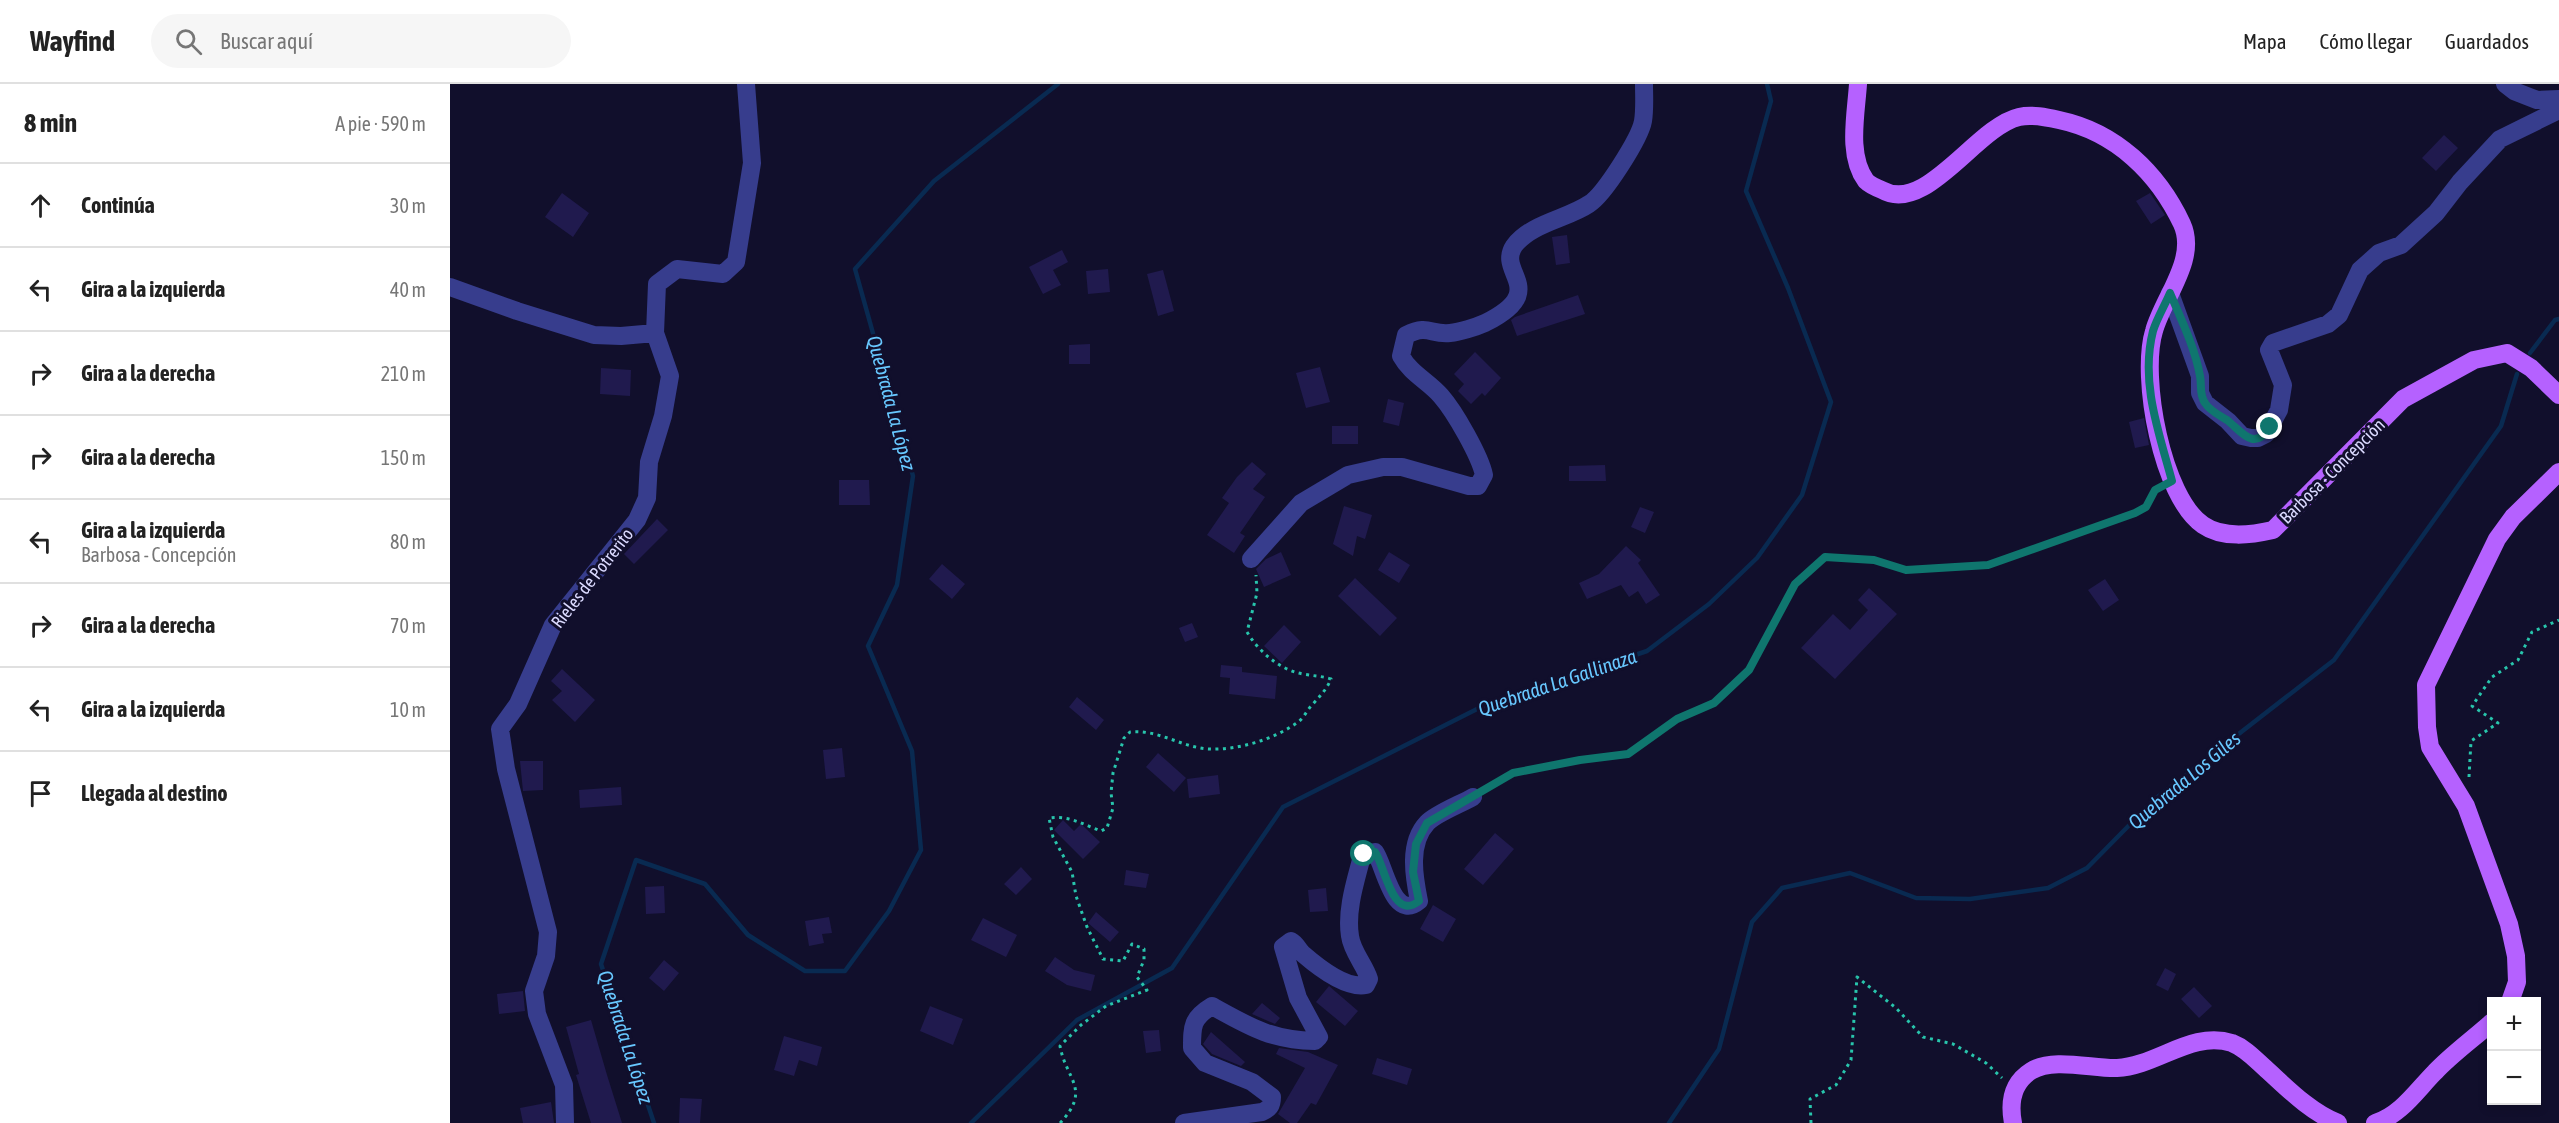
<!DOCTYPE html>
<html lang="es">
<meta charset="utf-8">
<style>
:root{--surface:#fff;--page:#f6f6f6;--text:#222;--muted:#767676;--line:#e0e0e0}
body{margin:0;font-family:"Asap Condensed",sans-serif;background:var(--page);color:var(--text)}
.controls{position:absolute;right:18px;bottom:18px;display:grid;overflow:hidden;border-radius:0px;box-shadow:0 3px 9px #0003}
.controls button{width:54px;height:54px;display:grid;place-items:center;padding:0;border:0;border-bottom:2px solid var(--line);background:var(--surface);color:var(--text);font:30px sans-serif}
.stop{position:absolute;width:18px;height:18px;margin:-14px;border:4px solid #0f766e;border-radius:50%;background:#fff}
.stop.end{background:#0f766e;border-color:#fff;box-shadow:0 2px 6px #0008}
.list{margin:0;padding:0;list-style:none}
h2{display:flex;justify-content:space-between;align-items:center;height:78px;margin:0;padding:0 24px;font-size:26px}
h2 small{font-size:20px;font-weight:400;color:var(--muted)}
.list li{display:grid;grid-template-columns:39px 1fr auto;gap:18px;align-items:center;box-sizing:border-box;height:84px;padding:0 24px;border-top:2px solid var(--line)}
.list b{display:block;font-size:22px;white-space:nowrap}
.list p{margin:0;font-size:20px;white-space:nowrap;color:var(--muted)}
.list em{font-size:20px;font-style:normal;color:var(--muted)}
.icon{flex:none;width:33px;height:33px;fill:none;stroke:currentColor;stroke-width:2;stroke-linecap:round;stroke-linejoin:round}
.map{position:relative;flex:none;width:2109px;height:1039px;overflow:hidden}
header{display:flex;align-items:center;gap:36px;box-sizing:border-box;height:84px;padding:0 30px;background:var(--surface);border-bottom:2px solid var(--line)}
header strong{font-size:28px}
nav{display:flex;gap:33px;margin-inline-start:auto;font-size:21px}
.search{width:420px;height:54px;background:var(--page);display:flex;align-items:center;gap:15px;box-sizing:border-box;padding:0 21px;border-radius:33px;color:var(--muted);font-size:22px}
main{display:flex}
aside{flex:1;background:var(--surface)}
.map>svg:first-child{display:block}
.lines{fill:none;stroke-linecap:round;stroke-linejoin:round}
.stream{stroke:#092a51;stroke-width:4.5}
.building{fill:#201a4e}
.path{stroke:#28c5ac;stroke-width:3;stroke-dasharray:3 4.5;stroke-linecap:butt}
.minor{stroke:#373d8d;stroke-width:18}
.major{stroke:#b561ff;stroke-width:18}
.route{stroke:#0f766e;stroke-width:8}
.labels{text-anchor:middle;dominant-baseline:central;stroke-width:6;stroke-linejoin:round;paint-order:stroke}
.street-label{font-size:18px;fill:#dbdaff;stroke:#110f2c}
.water-label{font-size:20px;font-style:italic;fill:#68c8ff;stroke:#110f2c}
</style>
<header>
<strong>Wayfind</strong>
<div class="search"><svg class="icon" aria-label="search" viewBox="0 0 24 24"><circle cx="10" cy="10" r="6"/><path d="M15 15l6 6"/></svg>Buscar aquí</div>
<nav><a>Mapa</a><a>Cómo llegar</a><a>Guardados</a></nav>
</header>
<main>
<aside>
<h2>8 min<small>A pie · 590 m</small></h2>
<ul class="list">
<li><svg class="icon" aria-label="ahead" viewBox="0 0 24 24"><path d="M12 20V5M6 11l6-6 6 6"/></svg><div><b>Continúa</b></div><em>30 m</em></li>
<li><svg class="icon" aria-label="left" viewBox="0 0 24 24"><path d="M17 20v-9H6M10 6l-5 5 5 5"/></svg><div><b>Gira a la izquierda</b></div><em>40 m</em></li>
<li><svg class="icon" aria-label="right" viewBox="0 0 24 24"><path d="M7 20v-9h11M14 6l5 5-5 5"/></svg><div><b>Gira a la derecha</b></div><em>210 m</em></li>
<li><svg class="icon" aria-label="right" viewBox="0 0 24 24"><path d="M7 20v-9h11M14 6l5 5-5 5"/></svg><div><b>Gira a la derecha</b></div><em>150 m</em></li>
<li><svg class="icon" aria-label="left" viewBox="0 0 24 24"><path d="M17 20v-9H6M10 6l-5 5 5 5"/></svg><div><b>Gira a la izquierda</b><p>Barbosa - Concepción</p></div><em>80 m</em></li>
<li><svg class="icon" aria-label="right" viewBox="0 0 24 24"><path d="M7 20v-9h11M14 6l5 5-5 5"/></svg><div><b>Gira a la derecha</b></div><em>70 m</em></li>
<li><svg class="icon" aria-label="left" viewBox="0 0 24 24"><path d="M17 20v-9H6M10 6l-5 5 5 5"/></svg><div><b>Gira a la izquierda</b></div><em>10 m</em></li>
<li><svg class="icon" aria-label="arrive" viewBox="0 0 24 24"><path d="M6 21V4h12l-3 4 3 4H6"/></svg><div><b>Llegada al destino</b></div></li>
</ul>
</aside>
<div class="map">
<svg width="2109" height="1039" viewBox="0 0 2109 1039">
<rect width="100%" height="100%" fill="#110f2c"/>
<g class="lines">
<path class="stream" d="M2080,269L2105,236L2109,235
M204,1039L151,880L186,776L255,800L298,851L355,887H395L439,827L471,766L462,667L418,562L447,501L463,392L405,185L484,97L608,0
M521,1039L627,936L722,884L833,723L1031,623L1197,567L1259,520L1307,474L1352,411L1381,318L1338,204L1296,107L1321,17L1317,0
M1219,1039L1269,965L1302,838L1332,804L1400,789L1466,814L1520,815L1598,804L1637,784L1705,715L1884,576L2051,342L2067,290"/>
</g>
<path class="building" d="M1994,51L2008,64L1986,87L1972,74Z
M112,109L139,129L123,153L95,133Z
M1700,109L1715,131L1701,140L1686,117Z
M1117,151L1120,179L1106,181L1102,153Z
M612,166L618,178L603,186L611,201L593,210L579,183Z
M658,185L660,208L638,210L636,187Z
M713,186L724,227L708,232L697,190Z
M1128,211L1135,230L1067,252L1061,236L1065,233Z
M640,260V280H619V261Z
M1025,268L1051,294L1035,312L1032,309L1021,320L1008,307L1014,300L1004,290Z
M870,283L880,318L856,324L846,289Z
M151,284L181,286L180,312L150,310Z
M938,315L954,319L949,342L933,338Z
M1694,334L1699,361L1685,364L1679,338Z
M882,342H908V360H882Z
M802,378L816,390L803,405L815,413L790,449L795,452L784,469L757,451L779,419L772,414L787,393Z
M1155,381L1156,397H1119V382Z
M389,396H419L420,421H389Z
M894,422L922,431L915,455L907,452L903,472L883,460Z
M1190,423L1204,428L1195,449L1181,443Z
M207,435L218,446L184,480L174,470Z
M1176,462L1191,476L1188,479L1210,511L1196,520L1188,507L1179,513L1171,501L1137,515L1129,499L1149,490Z
M831,468L841,491L814,503L806,485L816,475Z
M939,468L960,481L949,499L928,486Z
M492,480L515,500L502,515L479,495Z
M905,494L947,534L930,552L888,512Z
M1655,495L1669,516L1653,527L1638,506Z
M1419,504L1447,530L1385,595L1351,564L1383,530L1400,546L1418,526L1408,516Z
M742,539L748,553L735,558L729,544Z
M834,541L851,558L832,579L814,562Z
M771,581L792,583V588L827,592L825,615L779,610L780,594L770,593Z
M112,585L145,616L125,638L102,616L112,607L101,597Z
M627,613L654,636L646,646L619,623Z
M392,664L395,693L376,695L373,666Z
M708,669L736,694L724,708L696,683Z
M70,677H93V706L73,707Z
M768,691L770,710L739,714L737,695Z
M171,703L172,721L130,724L129,706Z
M613,736L624,747L631,740L650,758L633,775L604,746Z
M1045,749L1064,765L1033,801L1014,785Z
M571,783L582,795L566,811L554,800Z
M676,786L699,790L696,804L674,801Z
M214,802L215,829L196,830L195,803Z
M876,804L878,827L860,828L858,806Z
M983,821L1006,835L993,858L970,845Z
M646,828L669,848L660,858L638,839Z
M379,833L382,849L372,850L374,859L359,862L355,837Z
M533,834L567,851L556,873L521,856Z
M605,873L624,886L645,891L641,907L617,901L595,887Z
M214,876L229,889L214,907L199,894Z
M1715,884L1726,890L1718,907L1706,901Z
M879,902L908,927L895,942L866,918Z
M1744,903L1762,922L1749,934L1731,915Z
M73,907L75,927L49,930L47,910Z
M812,919L830,934L825,940L802,930Z
M480,922L513,935L503,961L470,947Z
M141,936L157,991L172,1039H141L126,991L129,990L116,943Z
M709,946L711,967L696,969L693,947Z
M761,948L795,978L791,982L762,970L753,960Z
M334,952L372,963L367,982L349,976L344,992L324,986Z
M829,964L858,968L888,981L866,1021L861,1019L847,1039H840L828,1030L855,984L826,970Z
M927,974L962,985L957,1001L922,990Z
M230,1014L252,1015L250,1039H229Z
M101,1018L104,1039H73L70,1024Z"/>
<g class="lines">
<path class="path" d="M2019,693L2021,657L2048,639L2022,622L2042,593L2068,576L2082,548L2109,536
M1036,705L1063,689L1130,676L1178,670L1227,635L1264,619L1299,586L1345,500L1375,473L1423,476L1456,486L1538,481L1685,429L1696,423L1707,405
M610,1039C642,1005 616,996 610,962L631,941L656,922L697,906L687,893L694,876V865L682,860L673,877L653,875L637,843L626,812L622,788L603,753L599,734C619,731 634,741 651,747L657,744L663,724L661,709L663,689L674,654L680,648C709,645 732,664 760,665C789,666 825,655 848,638C854,634 857,626 862,621C870,612 877,605 881,595C872,592 863,592 853,590C830,586 809,568 797,548L807,509L806,491
M1361,1039L1360,1015L1386,1001L1401,976L1407,893L1446,924L1473,953L1503,960L1536,979L1552,994"/>
<path class="minor" d="M2055,0L2064,7L2087,16L2109,15
M0,203L67,227L144,251L171,252L205,249
M1720,209L1750,292V309L1755,319L1778,337L1792,352L1801,354H1808L1816,350L1829,326L1833,301L1819,266L1823,259L1878,240L1889,231L1910,186L1929,169L1951,161L1986,129L2010,98L2050,55L2109,26
M801,475L851,419L898,391L933,383H952L1019,402H1028L1034,391C1030,372 1005,328 991,312C978,297 961,290 951,272L956,251C979,240 980,251 1000,249C1010,248 1026,243 1035,239C1101,206 1046,189 1064,162C1081,139 1117,135 1139,120C1154,111 1190,54 1193,37C1195,25 1194,12 1194,0
M115,1039L114,1001L87,930L84,907L96,872L98,848L56,685L50,645L68,620L103,541L187,436L197,414L199,378L213,332L220,292L205,249L207,200L227,185L273,190L286,178L302,79L296,0
M734,1039L812,1028C819,1025 822,1022 822,1013L802,998L755,979L742,964C742,942 742,934 762,922C800,943 821,956 865,957L869,953L848,914L833,863L841,857C847,860 848,866 853,870C868,883 896,905 916,901L919,895C915,881 902,868 900,852C896,827 905,799 911,776L914,770L925,768C934,779 943,839 969,817C964,793 958,759 977,739C985,730 1011,720 1023,713"/>
<path class="major" d="M1408,0C1406,31 1397,71 1416,97C1420,101 1427,104 1432,106C1476,131 1526,43 1569,33C1582,30 1596,33 1609,36C1666,48 1708,89 1732,140C1748,175 1713,214 1704,247C1690,293 1712,413 1753,441C1773,455 1801,451 1823,446L1953,315L2024,276L2057,269L2081,284L2109,311
M2060,918L2067,898L2066,872L2059,840L2016,722L1980,663L1977,643L1976,601L2047,455L2063,433L2109,388
M1563,1039C1559,1018 1562,999 1581,987C1603,973 1643,985 1667,984C1707,982 1742,946 1782,959C1795,964 1805,975 1815,984C1837,1004 1860,1028 1888,1039
M1925,1039C1951,1031 1967,1006 1985,988C2002,970 2023,955 2042,938"/>
</g>
<g class="lines">
<path class="route" d="M914,770L925,768C934,779 942,839 969,817L963,788L966,760L977,739L1063,689L1130,676L1178,670L1227,635L1264,619L1299,586L1345,500L1375,473L1424,476L1456,486L1538,481L1685,429L1696,423L1705,406L1722,397C1709,349 1690,298 1703,247C1707,234 1715,221 1720,209C1731,235 1745,264 1750,292C1752,302 1749,310 1755,319C1760,327 1769,331 1777,336C1792,348 1804,368 1820,343"/>
</g>
<g class="labels">
<g class="street-label">
<text transform="translate(1882 387) rotate(-45)">Barbosa - Concepción</text>
<text transform="translate(142 494) rotate(-52)">Rieles de Potrerito</text>
</g>
<g class="water-label">
<text transform="translate(442 319) rotate(75)">Quebrada La López</text>
<text transform="translate(1107 598) rotate(-19)">Quebrada La Gallinaza</text>
<text transform="translate(1734 696) rotate(-40)">Quebrada Los Giles</text>
<text transform="translate(176 953) rotate(72)">Quebrada La López</text>
</g>
</g>
</svg>
<div class="controls">
<button>+</button>
<button>−</button>
</div>
<div class="stop" style="left:914px;top:770px"></div>
<div class="stop end" style="left:1820px;top:343px"></div>
</div>
</main>
